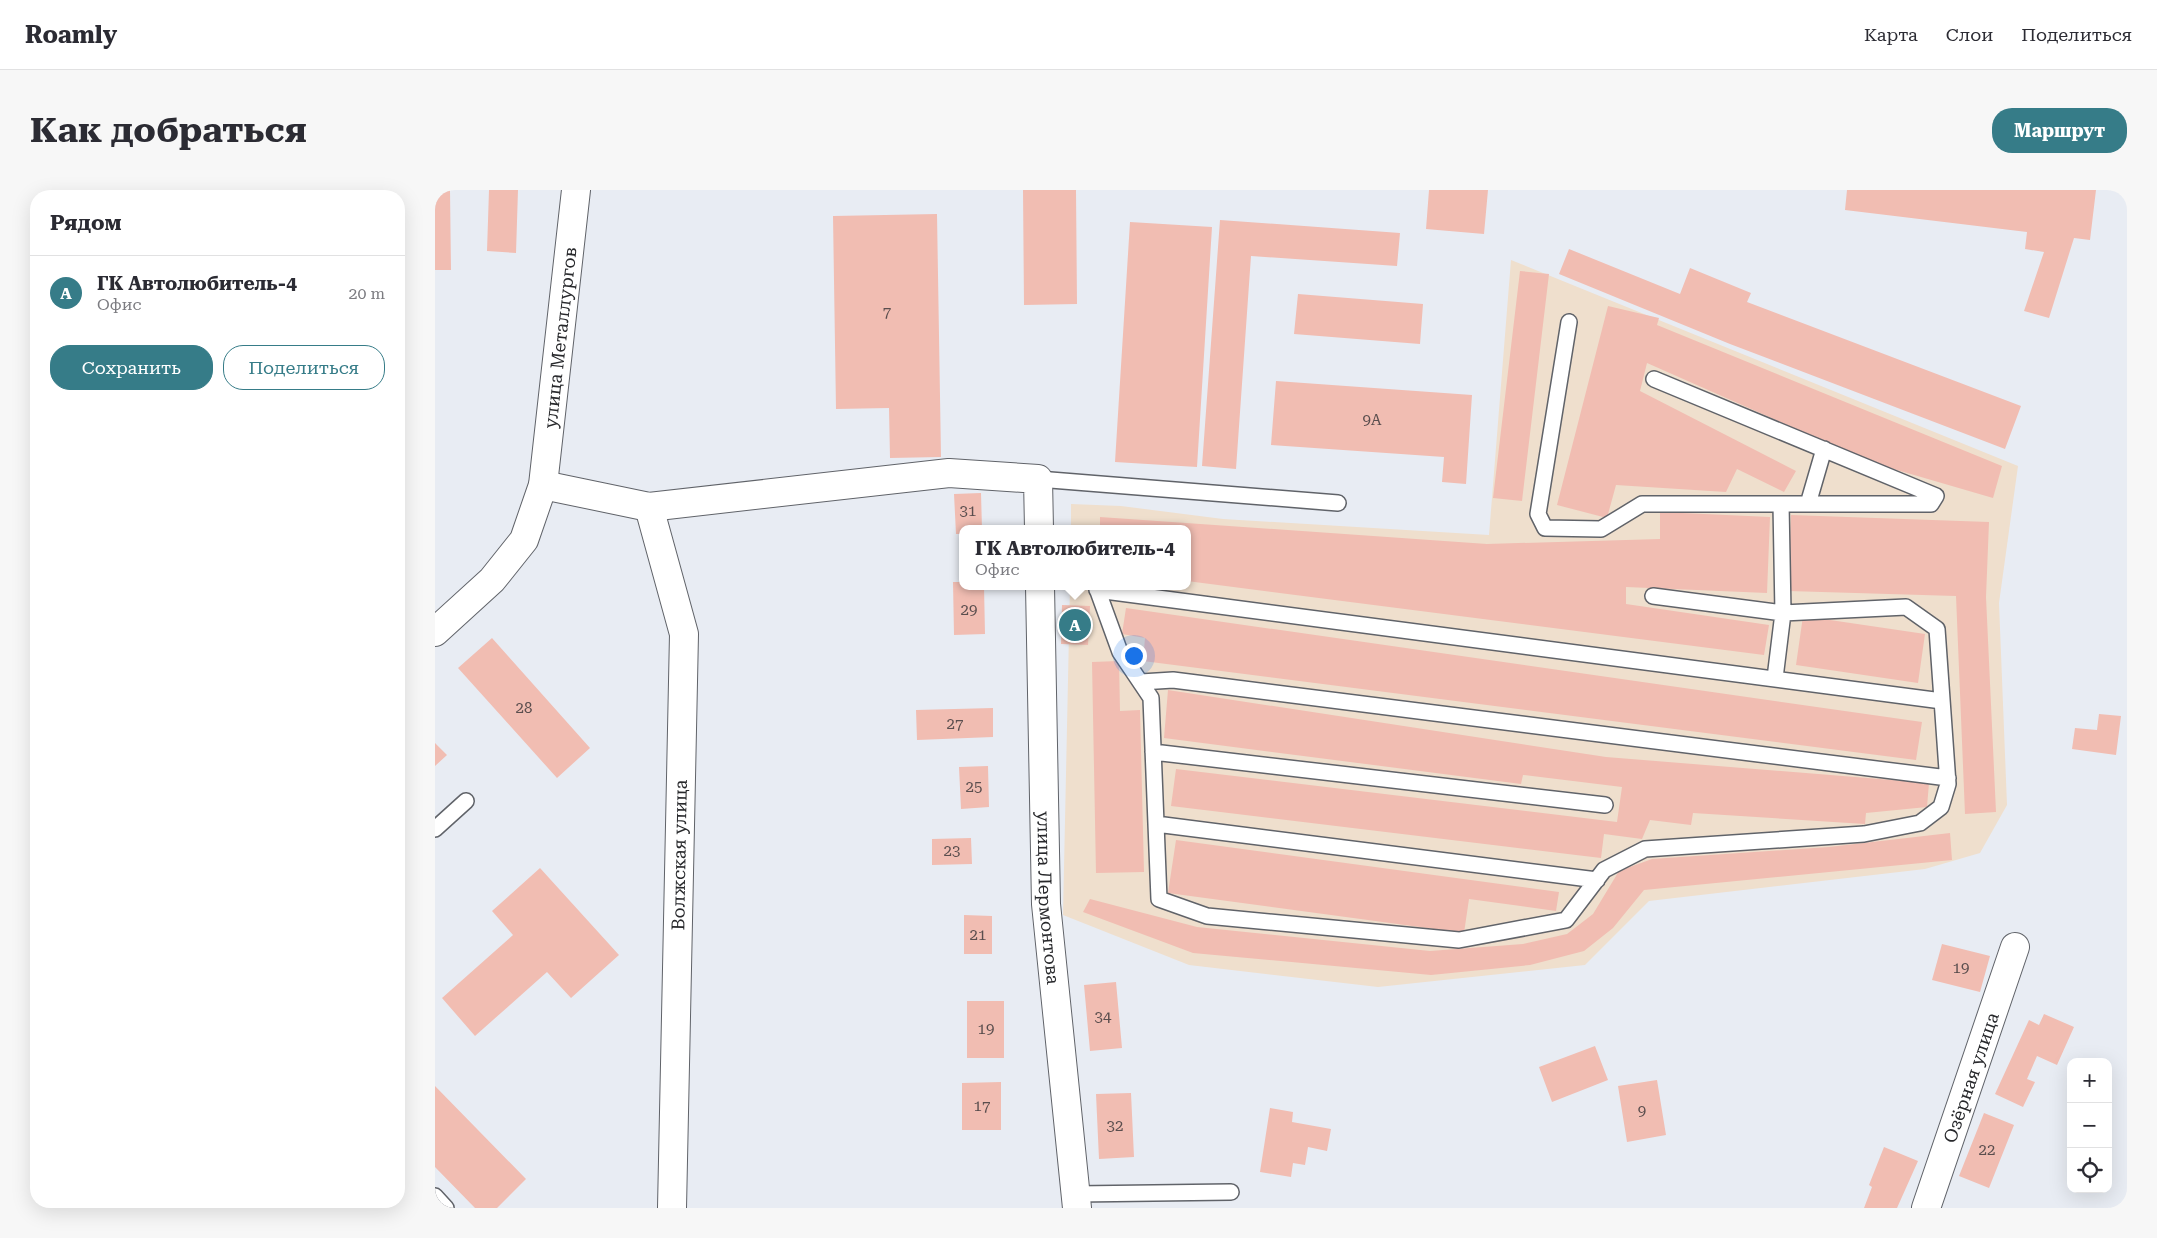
<!DOCTYPE html>
<html lang="ru">
<meta charset="utf-8">
<style>
:root{--surface:#fff;--page:#f7f7f7;--text:#2b2b33;--muted:#7c7c81;--line:#e1e1e2;--accent:#367c88}
body{margin:0;font-family:"Roboto Serif",serif;background:var(--page);color:var(--text)}
.controls{position:absolute;right:15px;bottom:15px;display:grid;overflow:hidden;border-radius:10px;box-shadow:0 5px 20px #0002}
.controls button{width:45px;height:45px;display:grid;place-items:center;padding:0;border:0;border-bottom:1px solid var(--line);background:var(--surface);color:var(--text);font:25px sans-serif}
.you{position:absolute;left:698px;top:465px;width:18px;height:18px;margin:-12px;border:4px solid #fff;border-radius:50%;background:#1a73e8;box-shadow:0 0 0 8px #1a73e833}
.badge{display:grid;place-items:center;width:32px;height:32px;border-radius:50%;background:var(--accent);color:#fff;font-size:16px;font-weight:700}
.pin{position:absolute;translate:-50% -50%;border:2px solid #fff;box-shadow:0 1px 5px #0006}
.popup{position:absolute;left:524px;top:335px;width:232px;height:65px;box-sizing:border-box;display:grid;place-content:center;border-radius:10px;background:var(--surface);filter:drop-shadow(0 1px 4px #0005);font-size:16px;white-space:nowrap;color:var(--muted)}
.popup b{font-size:19px;color:var(--text)}
.popup::after{content:'';position:absolute;left:50%;top:100%;margin-left:-10px;border:10px solid transparent;border-top-color:var(--surface)}
.list{margin:0;padding:0;list-style:none}
h2{display:flex;justify-content:space-between;align-items:center;height:65px;margin:0;padding:0 20px;font-size:21px}
h2 small{font-size:16px;font-weight:400;color:var(--muted)}
.list li{display:grid;grid-template-columns:32px 1fr auto;gap:15px;align-items:center;box-sizing:border-box;height:75px;padding:0 20px;border-top:1px solid var(--line)}
.list b{display:block;font-size:19px;white-space:nowrap}
.list p{margin:0;font-size:16px;white-space:nowrap;color:var(--muted)}
.list em{font-size:16px;font-style:normal;color:var(--muted)}
.actions{display:flex;gap:10px;padding:15px 20px}
.actions a{flex:1;padding:11px 0;border:1px solid var(--accent);border-radius:20px;text-align:center;font-size:18px;color:var(--accent)}
.actions .main{background:var(--accent);color:#fff}
.icon{flex:none;width:28px;height:28px;fill:none;stroke:currentColor;stroke-width:2;stroke-linecap:round;stroke-linejoin:round}
.map{position:relative;flex:none;width:1692px;height:1018px;overflow:hidden;border-radius:20px}
header{display:flex;align-items:center;gap:30px;box-sizing:border-box;height:70px;padding:0 25px;background:var(--surface);border-bottom:1px solid var(--line)}
header strong{font-size:24px}
nav{display:flex;gap:28px;margin-inline-start:auto;font-size:18px}
.intro{display:flex;align-items:center;justify-content:space-between;box-sizing:border-box;height:120px;padding:0 30px}
h1{margin:0;font-size:35px}
.button{padding:12px 22px;border-radius:20px;background:var(--accent);color:#fff;font-size:18px;font-weight:700}
main{display:flex;gap:30px;padding:0 30px}
aside{flex:1;background:var(--surface);border-radius:20px;box-shadow:0 5px 20px #0002}
.map>svg:first-child{display:block}
.industrial{fill:#efdfcd}
.building{fill:#f1bdb2}
.lines{fill:none;stroke-linecap:round;stroke-linejoin:round}
.lane-casing{stroke:#606369;stroke-width:18}
.street-casing{stroke:#606369;stroke-width:30}
.secondary-casing{stroke:#606369;stroke-width:30}
.lane{stroke:#fff;stroke-width:15}
.street{stroke:#fff;stroke-width:28}
.secondary{stroke:#fff;stroke-width:28}
.labels{text-anchor:middle;dominant-baseline:central;stroke-width:4.5;stroke-linejoin:round;paint-order:stroke}
.number-label{font-size:15px;fill:#5a4e4e}
.street-label{font-size:18px;fill:#28292c;stroke:#fff}
</style>
<header>
<strong>Roamly</strong>
<nav><a>Карта</a><a>Слои</a><a>Поделиться</a></nav>
</header>
<div class="intro"><h1>Как добраться</h1><a class="button">Маршрут</a></div>
<main>
<aside>
<h2>Рядом<small></small></h2>
<ul class="list">
<li><span class="badge">A</span><div><b>ГК Автолюбитель-4</b><p>Офис</p></div><em>20 m</em></li>
</ul>
<div class="actions"><a class="main">Сохранить</a><a>Поделиться</a></div>
</aside>
<div class="map">
<svg width="1692" height="1018" viewBox="0 0 1692 1018">
<rect width="100%" height="100%" fill="#e8ecf3"/>
<path class="industrial" d="M1076,70L1583,276L1564,413L1572,615L1545,663L1490,679L1214,711L1150,775L943,797L754,775L628,725L635,396H752V339H636V314L686,316L788,329L1054,345Z"/>
<path class="building" d="M0,0H15L16,80H0Z
M54,0H83L81,63L52,61Z
M588,0H641L642,114L589,115Z
M994,0H1053L1049,44L991,39Z
M1412,0H1661L1655,50L1639,48L1614,128L1589,121L1609,62L1590,59L1592,42L1410,20Z
M502,24L506,267L455,268L454,218L401,219L398,26Z
M785,30L965,43L962,76L816,66L801,279L767,276Z
M695,32L777,37L762,277L680,272Z
M1134,59L1245,104L1255,78L1316,103L1312,112L1586,216L1570,259L1295,154L1124,84Z
M1085,81L1114,84L1087,311L1058,308Z
M863,104L988,114L985,154L859,144Z
M1173,116L1224,128L1222,135L1567,276L1558,308L1438,273L1212,173L1205,201L1361,281L1349,302L1302,279L1291,302L1181,295L1172,328L1122,315Z
M841,191L1037,205L1031,294L1007,292L1009,267L836,255Z
M546,303L547,339H528V344H521L519,304Z
M1225,322L1335,327L1332,403L1191,397V414L1334,435L1329,465L752,391V339H665V327L1052,354L1225,349Z
M1356,325L1554,332L1551,407L1561,622L1530,624L1521,406L1353,401Z
M518,392H528V396H549L550,444L519,445Z
M627,415L655,416L653,455L626,454Z
M691,418L1487,532L1481,570L708,471L710,448L687,444Z
M1368,426L1490,444L1483,493L1361,475Z
M57,448L155,558L122,588L23,478Z
M684,471L685,521L705,520L709,682L661,683L657,472Z
M733,500L1171,567L1494,593L1492,617L1431,623L1430,634L1258,623L1256,635L1215,630L1207,649L1169,644L1166,668L736,616L741,579L1182,632L1187,597L1088,585L1086,594L729,548Z
M558,518V547L482,550L481,520Z
M1664,524L1686,526L1681,565L1637,559L1640,538L1662,540Z
M0,553L12,565L0,576Z
M553,576L554,617L526,619L524,577Z
M1515,643L1517,670L1209,700L1178,738L1149,761L1095,775L996,785L758,763L648,722L655,709L762,737L995,761L1088,754L1132,744L1158,724L1184,681L1217,669L1394,657Z
M536,648L537,674L497,675V649Z
M741,650L1124,702L1121,721L1034,709L1029,743L733,703Z
M105,678L184,765L136,808L112,782L40,846L7,808L78,745L57,721Z
M529,725L557,726V764H529Z
M1507,754L1555,766L1545,802L1497,790Z
M681,792L687,858L655,861L649,795Z
M532,811H569V868H532Z
M1609,824L1639,837L1622,875L1602,866L1592,889L1600,892L1588,917L1560,904L1594,830L1604,835Z
M1160,856L1173,890L1117,912L1104,877Z
M1222,890L1231,945L1192,952L1183,896Z
M566,892V940H527V893Z
M0,896L91,989L62,1018H40L0,977Z
M696,903L699,967L664,969L661,904Z
M835,918L858,922L857,932L896,939L892,961L873,957L870,975L858,973L856,987L825,982Z
M1549,923L1579,935L1554,998L1524,986Z
M1449,957L1483,971L1462,1018H1429L1437,997L1434,995Z"/>
<g class="lines">
<defs>
<path id="lane" d="M1134,132L1103,324L1110,338L1166,339L1207,314H1496L1501,306L1219,189
M603,289L903,313
M1373,314L1389,259
M661,396L685,462L716,508L724,709L772,726L1024,750L1131,730L1169,680L1210,659L1429,644L1485,633L1506,617L1513,594L1502,439L1471,417L1348,423L1218,406
M662,400L1507,511
M1340,488L1348,423L1346,314
M706,492L738,490L1513,588
M718,562L1170,615
M721,634L1162,690
M0,639L31,611
M641,1004L796,1002
M0,1006L11,1018"/>
<g id="street">
<path d="M108,295L214,317L514,283L603,289L604,339"/>
<path d="M214,317L249,444L237,1018"/>
<path id="s1" d="M605,396L611,714L642,1018"/>
<path id="s2" d="M1491,1018L1580,757"/>
</g>
<g id="secondary">
<path id="s3" d="M0,442L57,390L89,350L108,295L141,0"/>
</g>
</defs>
<use href="#lane" class="lane-casing"/>
<use href="#street" class="street-casing"/>
<use href="#secondary" class="secondary-casing"/>
<use href="#lane" class="lane"/>
<use href="#street" class="street"/>
<use href="#secondary" class="secondary"/>
</g>
<g class="labels">
<g class="number-label">
<text x="452" y="122">7</text>
<text x="937" y="230">9А</text>
<text x="533" y="321">31</text>
<text x="534" y="420">29</text>
<text x="89" y="518">28</text>
<text x="520" y="534">27</text>
<text x="539" y="597">25</text>
<text x="517" y="661">23</text>
<text x="543" y="745">21</text>
<text x="1526" y="778">19</text>
<text x="668" y="827">34</text>
<text x="551" y="839">19</text>
<text x="547" y="916">17</text>
<text x="1207" y="921">9</text>
<text x="680" y="936">32</text>
<text x="1552" y="960">22</text>
</g>
<g class="street-label">
<text stroke="none"><textPath href="#s3" startOffset="335">улица Металлургов</textPath></text>
<text transform="translate(244 665) rotate(-89)">Волжская улица</text>
<text stroke="none"><textPath href="#s1" startOffset="312">улица Лермонтова</textPath></text>
<text stroke="none"><textPath href="#s2" startOffset="138">Озёрная улица</textPath></text>
</g>
</g>
</svg>
<div class="controls">
<button>+</button>
<button>−</button>
<button><svg class="icon" aria-label="locate" viewBox="0 0 24 24"><circle cx="12" cy="12" r="6"/><path d="M12 2v4M12 18v4M2 12h4M18 12h4"/></svg></button>
</div>
<div class="you"></div>
<div class="pin badge" style="left:640px;top:435px">A</div>
<div class="popup"><b>ГК Автолюбитель-4</b>Офис</div>
</div>
</main>
